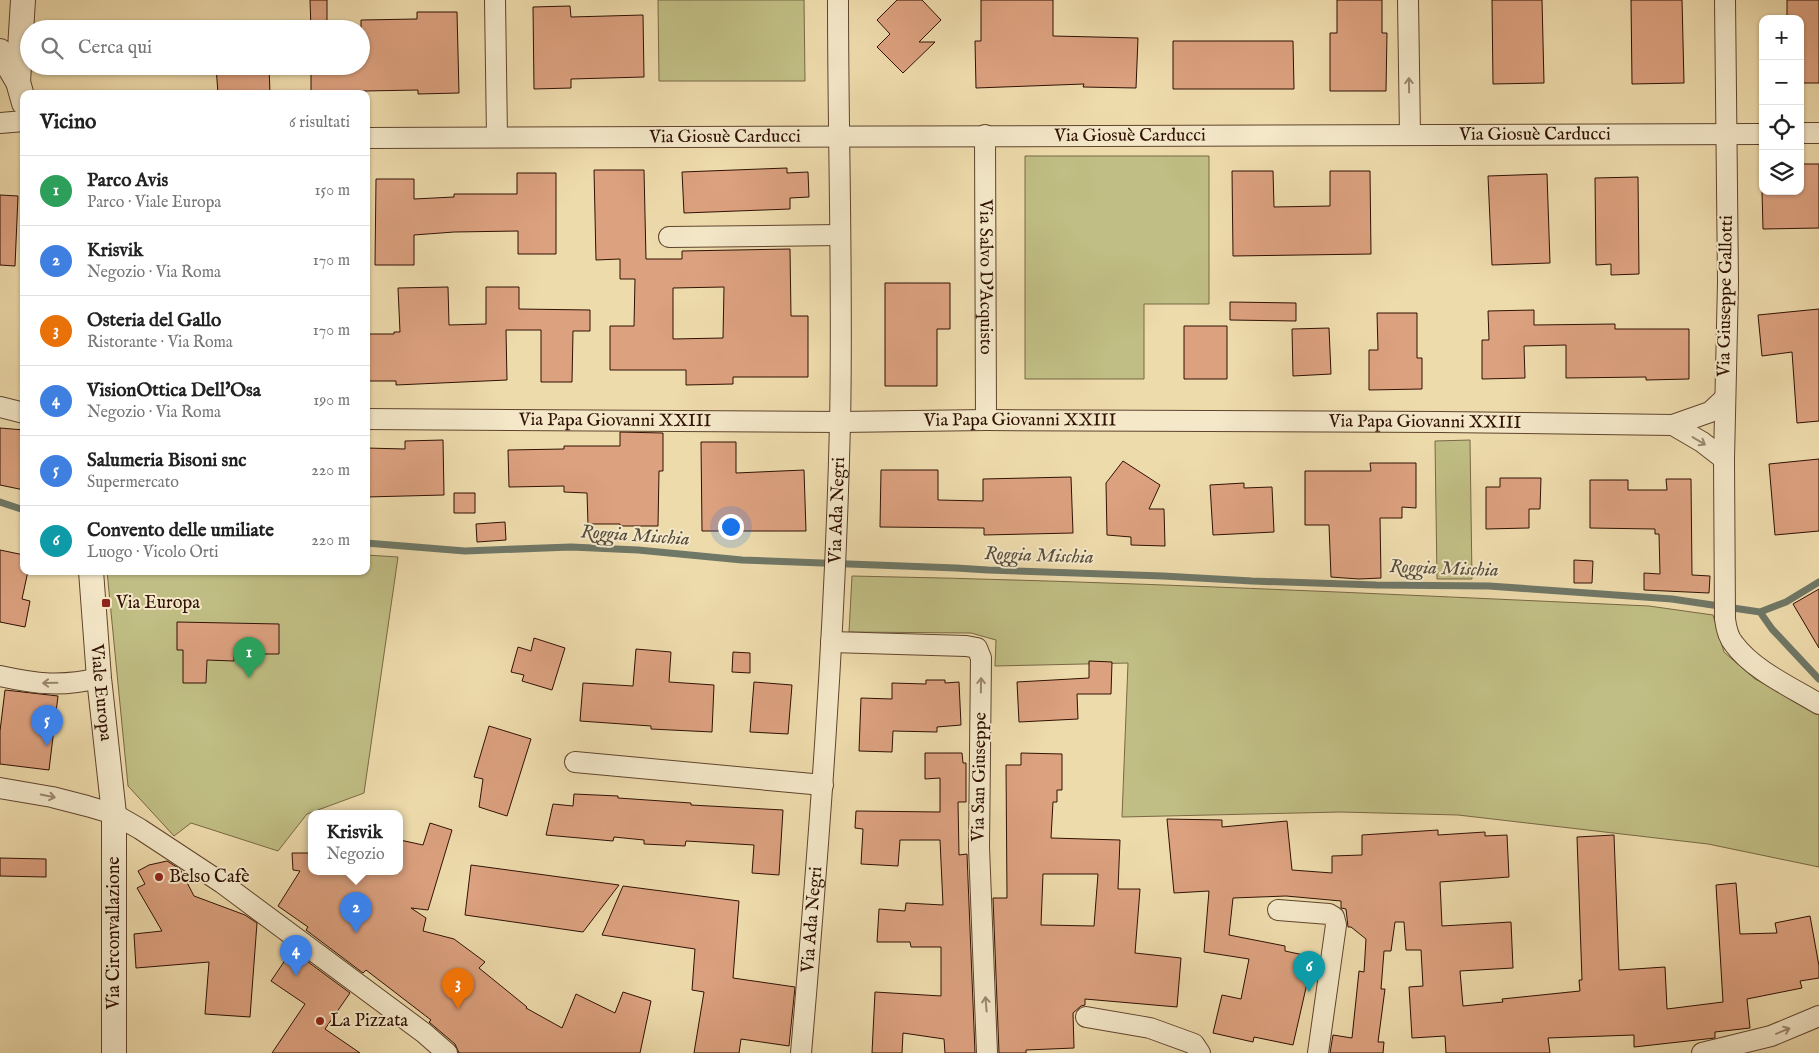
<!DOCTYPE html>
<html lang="it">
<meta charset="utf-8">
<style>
:root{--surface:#fff;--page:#f6f6f6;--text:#222;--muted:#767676;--line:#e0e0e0;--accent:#7c3aed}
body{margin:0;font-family:"IM FELL English",serif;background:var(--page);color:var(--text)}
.controls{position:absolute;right:15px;top:15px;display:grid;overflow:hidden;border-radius:10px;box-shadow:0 1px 4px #0004}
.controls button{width:45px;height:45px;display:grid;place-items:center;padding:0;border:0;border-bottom:1px solid var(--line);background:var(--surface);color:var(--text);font:25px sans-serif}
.you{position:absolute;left:730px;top:526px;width:18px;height:18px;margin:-12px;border:4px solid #fff;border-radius:50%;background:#1a73e8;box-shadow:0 0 0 8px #1a73e833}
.badge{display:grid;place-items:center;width:32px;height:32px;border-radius:50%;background:var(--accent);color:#fff;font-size:16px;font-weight:700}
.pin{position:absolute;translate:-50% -41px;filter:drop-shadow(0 1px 2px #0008)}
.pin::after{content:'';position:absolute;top:26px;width:18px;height:15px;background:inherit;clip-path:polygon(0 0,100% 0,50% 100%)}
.popup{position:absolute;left:308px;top:810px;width:95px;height:65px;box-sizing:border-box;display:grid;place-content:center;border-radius:10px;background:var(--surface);filter:drop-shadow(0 1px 4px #0005);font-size:16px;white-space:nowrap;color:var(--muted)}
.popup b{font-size:19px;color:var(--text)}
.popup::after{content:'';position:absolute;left:50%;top:100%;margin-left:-10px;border:10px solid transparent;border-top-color:var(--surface)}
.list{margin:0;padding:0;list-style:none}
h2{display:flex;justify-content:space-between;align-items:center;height:65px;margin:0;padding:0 20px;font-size:21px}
h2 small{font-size:16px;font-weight:400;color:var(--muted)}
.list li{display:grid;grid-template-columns:32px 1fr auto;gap:15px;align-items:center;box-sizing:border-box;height:70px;padding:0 20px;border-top:1px solid var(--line)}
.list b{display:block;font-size:19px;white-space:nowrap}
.list p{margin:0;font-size:16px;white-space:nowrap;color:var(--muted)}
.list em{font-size:16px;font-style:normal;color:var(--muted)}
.icon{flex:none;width:28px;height:28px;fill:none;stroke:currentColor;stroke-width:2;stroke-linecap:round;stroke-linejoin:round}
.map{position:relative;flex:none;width:1819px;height:1053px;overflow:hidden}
.search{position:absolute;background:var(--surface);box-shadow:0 1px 4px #0004;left:20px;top:20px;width:350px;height:55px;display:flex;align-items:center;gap:12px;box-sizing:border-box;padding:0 18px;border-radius:28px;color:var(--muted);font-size:19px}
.panel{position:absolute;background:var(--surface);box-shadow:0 1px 4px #0004;left:20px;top:90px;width:350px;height:485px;border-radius:10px}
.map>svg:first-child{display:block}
.green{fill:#c0be84;stroke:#786844}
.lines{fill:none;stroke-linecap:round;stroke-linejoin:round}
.stream{stroke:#6f7766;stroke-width:7}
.building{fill:#dca17f;stroke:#301103;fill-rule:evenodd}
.minor-casing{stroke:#60442d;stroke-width:22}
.tertiary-casing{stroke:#60442d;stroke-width:26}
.minor{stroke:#f4e8c9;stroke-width:20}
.tertiary{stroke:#f4e8c9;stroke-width:24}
.oneway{stroke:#9c8770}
.poi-dot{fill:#8f2418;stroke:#f4e8c9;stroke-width:2}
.labels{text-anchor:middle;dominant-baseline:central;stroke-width:4;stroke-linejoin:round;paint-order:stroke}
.street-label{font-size:18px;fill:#301103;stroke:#f4e8c9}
.poi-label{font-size:18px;fill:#301103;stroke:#f4e8c9;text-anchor:start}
.water-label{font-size:19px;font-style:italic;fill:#554c3d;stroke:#f4e8c9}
</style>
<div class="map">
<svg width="1819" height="1053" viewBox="0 0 1819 1053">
<rect width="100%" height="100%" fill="#eedbac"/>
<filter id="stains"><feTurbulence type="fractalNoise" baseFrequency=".004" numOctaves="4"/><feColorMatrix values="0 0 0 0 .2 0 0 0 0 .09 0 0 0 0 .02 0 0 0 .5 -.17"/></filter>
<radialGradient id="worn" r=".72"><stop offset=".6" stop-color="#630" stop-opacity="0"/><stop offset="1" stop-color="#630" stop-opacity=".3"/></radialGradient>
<path class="green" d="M658,0H804L805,81H659Z
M1025,156H1209V304H1144V379H1025Z
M1470,440L1472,579H1437L1435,441Z
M366,555L398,557L364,793L307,814L278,851L191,823L174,836L128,786L107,571H366Z
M852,576C1118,581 1383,594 1649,606L1713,615L1724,652L1755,679L1819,712V867L1708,844L1458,815L1341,812L1122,817L1128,663L995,666L996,640L971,633L849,632Z"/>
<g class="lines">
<path class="stream" d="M0,502L24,510
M366,543L465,551L571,547L638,550L742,560L956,568L988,570L1163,576L1252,581L1376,585L1489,586L1672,599L1760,612L1786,602L1819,582
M1760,612L1772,629L1819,679"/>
</g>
<path class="building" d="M310,0H327V29H311Z
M897,0H922L941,20L919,42H935L903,73L877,47L890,34L877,20Z
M981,0H1053V36L1138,38L1136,88L1083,87L1084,84L976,88L975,41H981Z
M1337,0H1382V33H1387L1386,91H1330V33H1337Z
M1492,0H1542L1544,83L1493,84Z
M1631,0H1682L1684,83L1632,84Z
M1787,0H1819V83H1800V19H1787Z
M570,6L571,17L643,15L644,77L571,79V88L534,89L533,7Z
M417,12H457L459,93L418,94V90L311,92V66H361V20L417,19Z
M1173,41H1293L1294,89H1173Z
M216,66H269L270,94H218Z
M1800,164H1819V228L1763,229L1762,191H1800Z
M787,168V173L808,172L809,197L790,198V209L684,213L682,172Z
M594,170H644L646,259H682V251L790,249L791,316H808V377H733V384L686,385V370H610V326H634L635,279H620V259L596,260ZM724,287L723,338L673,339V288Z
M1232,171H1273L1274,207L1330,206V171H1370L1371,254L1233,256Z
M517,173H556V254H518V231L454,232L414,235V265H375L376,179H414V199L454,197V194H517Z
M1547,174L1550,263L1492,265L1488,176Z
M1638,177L1639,274L1611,275V264L1596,265L1595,178Z
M0,195L18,196L15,266L0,265Z
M885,283H950V329H937V386H885Z
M448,287L449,325L486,324V287H519V309L590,310V331H573L572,382H541V330H506L507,380L396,385V381H366V334H394V332H400L398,288Z
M1230,302L1296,303V321L1230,320Z
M1819,309V421L1797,423L1792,352L1762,356L1758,315Z
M1534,310V325L1615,324V329H1689V379L1646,380V377L1566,378V345L1524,346L1525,378L1482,379V340H1489L1488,311Z
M1377,313H1417V358H1422V389L1369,390V350H1378Z
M1184,326H1227V379H1184Z
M1329,328L1331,374L1293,376L1292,329Z
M0,428L24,430V490L0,485Z
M620,432L663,433V471H659L658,526H620V524H588L587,493L564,492V486L509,487L508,450L564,449V446H620Z
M443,440L444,495L366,497V448L405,449V441Z
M701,442H736V473L804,470L806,531H702Z
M1819,459V531L1775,535L1769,464Z
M1123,461L1160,485L1149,509H1164L1165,546L1131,545V537L1107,535L1106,483Z
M1370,463H1416V508L1402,507V518H1380L1381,578L1359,579L1331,577L1329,525H1305V471H1371Z
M881,470H938V500L983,501V479L1071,477L1073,533L984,535V528L880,527Z
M1500,478H1541L1540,509H1529V528L1486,529V487H1500Z
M1666,479H1691L1692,575L1710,576L1709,593L1644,590V573L1660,574L1659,534H1655V529L1590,528V480H1628V490H1667Z
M1244,483V488L1272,487L1274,532L1213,535L1210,485Z
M454,493H475V513H454Z
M505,522L506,540L477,542L476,524Z
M0,550L24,555V571H28L22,599L30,601L25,627L0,622Z
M1574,560L1593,561L1592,583H1574Z
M1819,589V648L1793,604Z
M177,622L279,624V654H234V661L207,660L206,683H183V650H177Z
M534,638L565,648L552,690L522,681L524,675L511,672L518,647L531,651Z
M636,649L671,652L669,682L714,685L712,732L651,729V726L580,721L583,683L633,686Z
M733,652L750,653V673L732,672Z
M1089,661L1112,662L1111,694H1077L1078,719L1019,722L1017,682L1089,678Z
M926,680H945V683L959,682L961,725L937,727V732L893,731L892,752L859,751L861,698L892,699V683L926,684Z
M754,682L792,685L788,734L750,732Z
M5,690L58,696L49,770L0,764V731Z
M489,726L531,739L507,816L479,807L483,779L474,777Z
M925,753H962L963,763H966V802H958L959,855L967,854L975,1053H945L944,1039L903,1033L902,1053H872L875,992L941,996V947H911L910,942H877L879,909L905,911L906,903L943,905L940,840H900L898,866L861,864L863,829L855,828L856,811L940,812V778L925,779Z
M1021,753L1062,754V790H1057V802H1053L1051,838L1120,840L1118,889H1140L1135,953L1181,958L1177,1007L1085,999V1005L1081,1006L1073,1013L1074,1048L1026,1050V1053H999L993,898H1007L1006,765H1021ZM1043,874H1098L1094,926L1041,925Z
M574,794L618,796V798L691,803V805L783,810L779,875L752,873L754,845L686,841L685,846L644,844V840L614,837L613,841L546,835L553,804L573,806Z
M1167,819L1222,820V827L1287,821L1292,870L1332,873V856L1362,855V835L1438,830V835L1485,832V836L1507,835L1509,877L1440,882L1442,926L1511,922L1513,968L1460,971L1463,1006L1503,1002L1502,999L1580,991L1579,980H1582L1577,837L1614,835L1619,970L1665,967L1667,1009L1723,1002L1716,885L1736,883L1740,934L1777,933L1775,923L1810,916L1819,966V978L1800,981L1802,988L1747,999L1750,1028L1715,1032V1038L1634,1047V1035L1548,1038L1550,1053H1446L1445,1036L1412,1038L1409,987L1423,986L1421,950H1406L1404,922H1395L1391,951H1384L1381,989H1385L1378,1042H1384L1383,1053H1330L1333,1035L1352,1038L1359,971L1364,972L1366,939L1351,927H1348L1346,909L1341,908V901L1286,896L1233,898L1229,935L1285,946V951L1313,957L1293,1045L1254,1037L1253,1042L1213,1033L1222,995L1241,999L1249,959L1204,952L1209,891L1174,893Z
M430,823L452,830L428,910L411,908L426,918L423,931L454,939L485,962L479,968L527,1007L526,1008L562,1028L576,994L615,1013L623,992L651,1001L640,1053H459L455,1044L429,1022L431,1020L366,970L363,973L306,930L308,927L278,906L300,871L293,870L292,853H311L312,851V872H400V840L423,845Z
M0,858L46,859V877L0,876Z
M167,861L180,869L194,896L245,915L257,923L250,1017L205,1014L209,962L136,968L134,934L162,931L137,888L145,884L138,871L149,865Z
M471,865L619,885L583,932L465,915Z
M623,886L739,901L733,978L795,987L789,1046L741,1039L739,1053H694L704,992L692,990L695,949L602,935Z
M292,950L350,993L325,1029L360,1053H272L305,1004L271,981Z"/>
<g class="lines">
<defs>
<g id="minor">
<path d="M495,0L497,137"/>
<path d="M1408,0L1410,134"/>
<path d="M1725,0L1728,282L1724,459L1725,619C1726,627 1728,637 1734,644C1753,670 1791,687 1819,704"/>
<path d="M0,123L24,121"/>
<path d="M1800,133H1819"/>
<path id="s1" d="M985,135L986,420"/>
<path id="s2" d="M366,138L1763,134"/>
<path d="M669,237L840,235"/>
<path d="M0,407L24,413"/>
<path id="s3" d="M366,419L840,422L986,420L1440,422L1673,425L1710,412L1725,398"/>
<path d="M1673,425L1702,442L1724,459"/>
<path d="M831,642L966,646L977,648L981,658L979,847L987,1053"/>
<path d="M0,676C36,684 62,687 99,678"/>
<path d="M575,762L823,785"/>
<path d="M0,788L52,797L87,806L114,814L140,829L222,883L424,1033L447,1053"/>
<path d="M1278,910L1329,914L1334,917L1336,925L1318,1053"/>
<path d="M1086,1017L1150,1028L1194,1044L1200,1053"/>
<path id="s4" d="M801,1053C819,844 835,634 840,424C843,283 838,141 838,0"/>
<path d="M1702,1053L1771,1036L1819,1016"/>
</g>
<g id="tertiary">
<path d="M0,51L18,82L24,103"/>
<path d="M18,82L23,0"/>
<path id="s5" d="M91,571L99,678L114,814V1053"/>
</g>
</defs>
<use href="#minor" class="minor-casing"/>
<use href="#tertiary" class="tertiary-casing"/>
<use href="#minor" class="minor"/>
<use href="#tertiary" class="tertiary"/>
</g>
<defs><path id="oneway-shaft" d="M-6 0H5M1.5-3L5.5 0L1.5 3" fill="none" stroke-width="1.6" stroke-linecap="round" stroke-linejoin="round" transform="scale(1.25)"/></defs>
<g class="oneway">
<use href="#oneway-shaft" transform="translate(1409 85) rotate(-91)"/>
<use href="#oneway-shaft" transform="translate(1699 441) rotate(31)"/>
<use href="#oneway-shaft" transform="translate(50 683) rotate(179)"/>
<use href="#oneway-shaft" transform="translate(981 685) rotate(-89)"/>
<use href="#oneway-shaft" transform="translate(48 796) rotate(12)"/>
<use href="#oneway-shaft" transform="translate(986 1004) rotate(-95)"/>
<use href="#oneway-shaft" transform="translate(1783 1031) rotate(-22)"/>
</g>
<g class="poi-dot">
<rect x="101" y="598" width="10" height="10" rx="2.5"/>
<circle cx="159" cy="877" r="5"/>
<circle cx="320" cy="1021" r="5"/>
</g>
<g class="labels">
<g class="street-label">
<text stroke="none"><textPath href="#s2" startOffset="1169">Via Giosuè Carducci</textPath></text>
<text stroke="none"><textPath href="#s2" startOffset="764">Via Giosuè Carducci</textPath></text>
<text stroke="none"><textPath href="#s2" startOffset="359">Via Giosuè Carducci</textPath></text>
<text stroke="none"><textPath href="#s1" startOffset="142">Via Salvo D'Acquisto</textPath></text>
<text transform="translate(1726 296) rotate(-89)">Via Giuseppe Gallotti</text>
<text stroke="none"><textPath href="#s3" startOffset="249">Via Papa Giovanni XXIII</textPath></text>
<text stroke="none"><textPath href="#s3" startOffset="654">Via Papa Giovanni XXIII</textPath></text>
<text stroke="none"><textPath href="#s3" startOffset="1059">Via Papa Giovanni XXIII</textPath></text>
<text stroke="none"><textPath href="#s4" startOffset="544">Via Ada Negri</textPath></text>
<text stroke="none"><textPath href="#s5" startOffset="122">Viale Europa</textPath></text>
<text transform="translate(980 777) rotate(-89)">Via San Giuseppe</text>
<text stroke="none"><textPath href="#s4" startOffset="134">Via Ada Negri</textPath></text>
<text transform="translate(114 933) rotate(-90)">Via Circonvallazione</text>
</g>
<g class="poi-label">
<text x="116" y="603">Via Europa</text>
<text x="169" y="877">Belso Cafè</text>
<text x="330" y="1021">La Pizzata</text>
</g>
<g class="water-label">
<text transform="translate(635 536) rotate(4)">Roggia Mischia</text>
<text transform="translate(1039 556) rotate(2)">Roggia Mischia</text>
<text transform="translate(1444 569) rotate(2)">Roggia Mischia</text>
</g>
</g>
<rect width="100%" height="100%" filter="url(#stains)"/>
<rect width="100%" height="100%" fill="url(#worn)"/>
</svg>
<div class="controls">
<button>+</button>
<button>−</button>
<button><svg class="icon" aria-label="locate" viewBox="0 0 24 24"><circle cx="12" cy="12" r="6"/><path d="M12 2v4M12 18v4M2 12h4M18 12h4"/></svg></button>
<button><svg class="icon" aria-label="layers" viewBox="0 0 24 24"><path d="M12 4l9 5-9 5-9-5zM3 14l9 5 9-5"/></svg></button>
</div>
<div class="you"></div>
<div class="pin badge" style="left:249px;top:678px;background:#2e9e5b">1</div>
<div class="pin badge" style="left:356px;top:933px;background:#3f7fe0">2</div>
<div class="popup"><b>Krisvik</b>Negozio</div>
<div class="pin badge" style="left:458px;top:1009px;background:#e8710a">3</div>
<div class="pin badge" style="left:296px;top:976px;background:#3f7fe0">4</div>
<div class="pin badge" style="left:47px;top:746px;background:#3f7fe0">5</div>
<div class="pin badge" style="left:1309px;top:992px;background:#0f9aa8">6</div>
<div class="search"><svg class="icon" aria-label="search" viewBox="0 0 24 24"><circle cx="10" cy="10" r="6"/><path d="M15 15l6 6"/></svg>Cerca qui</div>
<section class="panel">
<h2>Vicino<small>6 risultati</small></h2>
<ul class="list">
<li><span class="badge" style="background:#2e9e5b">1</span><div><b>Parco Avis</b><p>Parco · Viale Europa</p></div><em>150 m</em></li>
<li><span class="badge" style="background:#3f7fe0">2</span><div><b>Krisvik</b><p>Negozio · Via Roma</p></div><em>170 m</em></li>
<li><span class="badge" style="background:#e8710a">3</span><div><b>Osteria del Gallo</b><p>Ristorante · Via Roma</p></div><em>170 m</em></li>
<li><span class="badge" style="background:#3f7fe0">4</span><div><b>VisionOttica Dell'Osa</b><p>Negozio · Via Roma</p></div><em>190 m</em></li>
<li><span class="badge" style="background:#3f7fe0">5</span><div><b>Salumeria Bisoni snc</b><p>Supermercato</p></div><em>220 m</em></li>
<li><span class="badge" style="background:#0f9aa8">6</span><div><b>Convento delle umiliate</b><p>Luogo · Vicolo Orti</p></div><em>220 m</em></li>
</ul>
</section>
</div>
